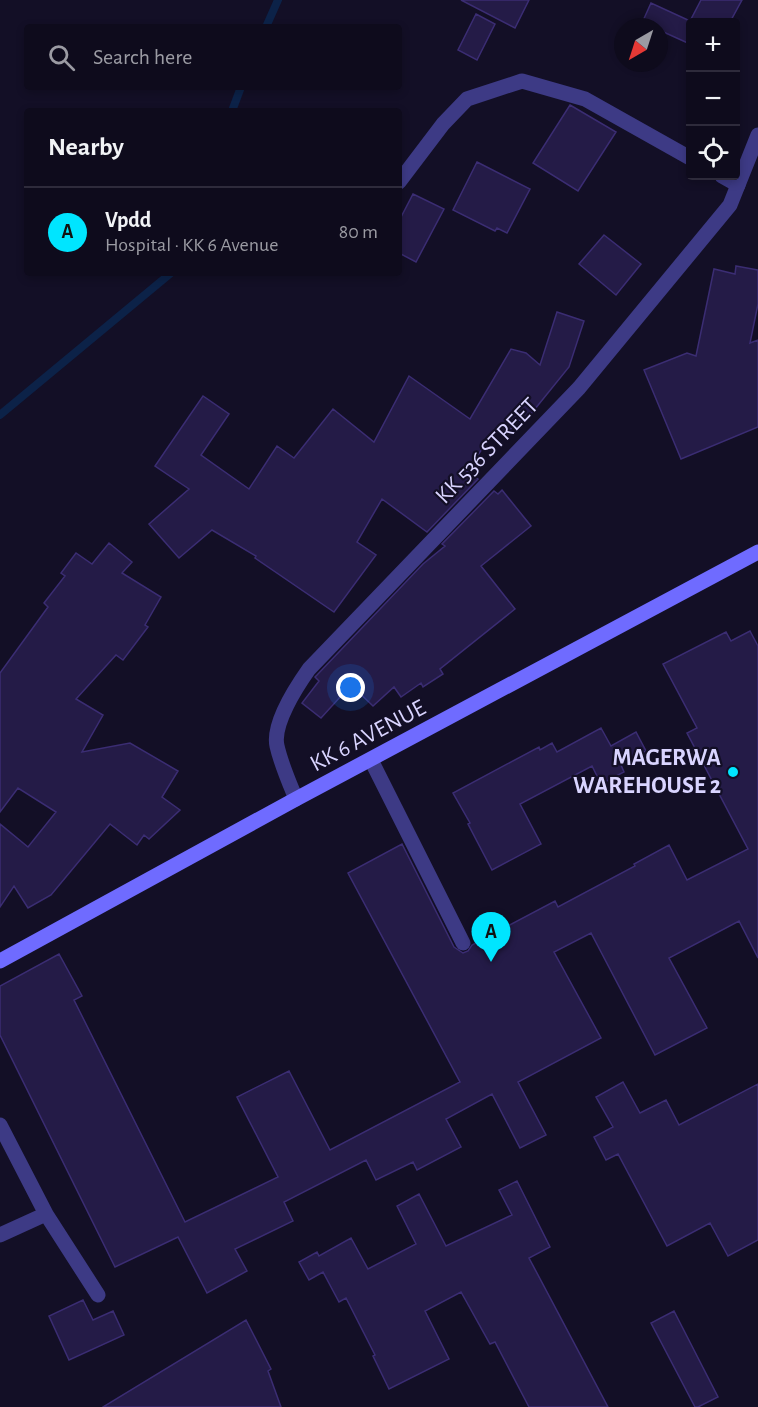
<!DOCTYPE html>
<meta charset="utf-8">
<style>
:root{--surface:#0e0b1c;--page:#171425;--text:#f1f3f6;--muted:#9b9ba3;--line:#2e2b3b;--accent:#00e5ff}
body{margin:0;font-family:"Alegreya Sans",sans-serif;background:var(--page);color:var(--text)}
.controls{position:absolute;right:18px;top:18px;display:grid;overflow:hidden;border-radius:6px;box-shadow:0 3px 9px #0003}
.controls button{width:54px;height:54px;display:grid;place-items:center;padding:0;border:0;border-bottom:2px solid var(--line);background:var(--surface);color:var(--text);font:30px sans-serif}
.compass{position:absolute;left:614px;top:18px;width:54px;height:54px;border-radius:50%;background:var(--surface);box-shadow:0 3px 9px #0003;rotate:219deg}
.you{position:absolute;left:351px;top:688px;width:21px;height:21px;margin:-15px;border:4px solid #fff;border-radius:50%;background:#1a73e8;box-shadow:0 0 0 9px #1a73e833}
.badge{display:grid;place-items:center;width:39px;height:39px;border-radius:50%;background:var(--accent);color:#111;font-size:20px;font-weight:700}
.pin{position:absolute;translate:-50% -50px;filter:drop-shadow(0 2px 3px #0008)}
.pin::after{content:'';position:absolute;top:32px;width:21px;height:18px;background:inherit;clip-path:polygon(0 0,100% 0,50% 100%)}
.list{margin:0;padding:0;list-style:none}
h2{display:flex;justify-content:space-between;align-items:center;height:78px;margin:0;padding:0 24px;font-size:26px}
h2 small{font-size:20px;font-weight:400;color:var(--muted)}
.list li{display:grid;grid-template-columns:39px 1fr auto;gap:18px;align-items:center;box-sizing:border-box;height:90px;padding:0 24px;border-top:2px solid var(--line)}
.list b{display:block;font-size:22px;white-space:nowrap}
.list p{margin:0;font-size:20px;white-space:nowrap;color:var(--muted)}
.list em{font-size:20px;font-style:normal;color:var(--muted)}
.icon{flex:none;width:33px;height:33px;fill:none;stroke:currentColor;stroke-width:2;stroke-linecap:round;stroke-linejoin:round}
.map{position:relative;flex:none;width:758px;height:1407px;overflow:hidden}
.search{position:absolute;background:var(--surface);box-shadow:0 3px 9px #0003;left:24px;top:24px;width:378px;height:66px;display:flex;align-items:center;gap:15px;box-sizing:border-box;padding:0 21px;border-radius:6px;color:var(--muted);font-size:22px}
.panel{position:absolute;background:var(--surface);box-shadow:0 3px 9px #0003;left:24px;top:108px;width:378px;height:168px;border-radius:6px}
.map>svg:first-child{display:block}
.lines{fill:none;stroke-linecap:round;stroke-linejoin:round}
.stream{stroke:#0c2248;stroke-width:8}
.building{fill:#241b47;stroke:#3b2d73;stroke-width:1.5}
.service{stroke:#3d3a85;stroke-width:15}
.minor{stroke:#3d3a85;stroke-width:15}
.secondary{stroke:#6f6bff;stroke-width:15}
.poi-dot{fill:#00e5ff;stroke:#130f26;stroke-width:2}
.labels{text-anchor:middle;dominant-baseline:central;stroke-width:4.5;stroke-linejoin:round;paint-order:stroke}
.street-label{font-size:24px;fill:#d9d4ff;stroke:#130f26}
.poi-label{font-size:24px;font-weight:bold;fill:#d9d4ff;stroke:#130f26;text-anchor:end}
</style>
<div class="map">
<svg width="758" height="1407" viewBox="0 0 758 1407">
<rect width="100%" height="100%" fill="#130f26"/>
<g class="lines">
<path class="stream" d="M266,27L278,0
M232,111L241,87
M0,415L171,273"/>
</g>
<path class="building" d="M461,0H529L515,28Z
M701,0H742L730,22H690V44L659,30V27H652L642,23L651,3L690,21Z
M476,14L495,24L477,60L458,50Z
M570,105L616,132L578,191L533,163Z
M477,162L530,189L507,233L497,228L495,231L453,210Z
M413,194L444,209L416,262L399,253V221Z
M604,235L641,264L616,295L579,264Z
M736,266L758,270V304L750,343L758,340V427L681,459L644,370L687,353L696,356L714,269L735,274Z
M557,312L584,321L569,367L522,425L520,424L523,417L520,420L519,419L507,434L497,427L467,471L478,479L427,532L382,499L357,542L376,555L334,612L255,558L256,556L212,530L179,558L149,524L189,489L155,466L203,396L229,414L201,455L249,489L277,446L294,458L333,409L374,442L409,376L470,419L511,349L526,353L540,365Z
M502,490L531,526L481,566L515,609L440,669L443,674L423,687L421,683L401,697L394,687L373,706L351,685L321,718L302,703L319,681L315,677L317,675L423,564L445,546L442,544L494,491L498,494Z
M109,543L132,562L122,573L161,597L145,625L148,627L123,660L116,655L76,699L103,715L82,752L130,743L178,771L162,797L180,810L149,839L144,835L137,845L110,824L51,895L28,908L14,886L0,907V824L28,847L56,812L18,788L0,812V673L48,607L44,603L65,576L61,573L76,553L92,564Z
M750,631L758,646V958L739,921L669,958L707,1028L655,1055L591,933L554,952L601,1038L518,1082L546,1135L520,1148L492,1094L446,1119L461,1147L417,1170L413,1162L376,1180L366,1160L284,1202L293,1221L235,1249L247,1271L207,1293L178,1237L115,1267L0,1035V986L59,954L82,996L74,1000L185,1222L278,1177L237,1097L289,1071L330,1150L460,1082L348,873L402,844L454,947L463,953L468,951L472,945L555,901L558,907L635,866L634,864L669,845L687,880L748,849L687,733L697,728L663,664L726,632L731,641Z
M601,728L611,746L636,732L646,751L621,765L624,772L601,784L592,766L520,804L541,844L492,870L468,824L470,823L453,793L539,747L540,750L552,743L557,752Z
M623,1082L640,1113L666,1100L679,1125L758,1084V1240L728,1256L710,1223L667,1246L618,1154L606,1160L594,1137L613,1127L596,1097Z
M517,1181L550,1247L529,1258L608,1407H529L495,1342L490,1344L461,1292L425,1311L449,1359L389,1389L373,1356L375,1355L346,1298L339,1302L323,1272L309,1280L299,1262L317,1252L319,1256L351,1238L368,1269L416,1244L397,1206L419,1194L446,1246L512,1215L499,1190Z
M83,1300L93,1320L113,1311L124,1335L69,1360L49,1316Z
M674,1311L718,1397L698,1407H695L651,1323Z
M246,1320L271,1369L268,1371L281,1407H103Z"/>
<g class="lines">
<path class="service" d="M722,176L738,185
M399,182L443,124L467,99L522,81L585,99L690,158
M371,760L463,943
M0,1125L46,1214
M0,1235L46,1214L98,1295"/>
<path class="minor" d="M296,799C289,782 281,764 277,746C272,724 297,686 309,669L579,388L730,205L758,135"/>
<path class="secondary" d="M0,961L296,799L758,552"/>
</g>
<circle class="poi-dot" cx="733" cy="772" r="6"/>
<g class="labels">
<g class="street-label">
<text transform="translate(487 451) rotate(-46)">KK 536 STREET</text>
<text transform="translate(368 736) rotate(-28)">KK 6 AVENUE</text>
</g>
<g class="poi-label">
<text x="721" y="758">MAGERWA<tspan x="721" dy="28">WAREHOUSE 2</tspan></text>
</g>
</g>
</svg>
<div class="controls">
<button>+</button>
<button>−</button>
<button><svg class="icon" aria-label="locate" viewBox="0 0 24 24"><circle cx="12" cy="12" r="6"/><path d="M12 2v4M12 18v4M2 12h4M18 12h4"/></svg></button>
</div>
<svg class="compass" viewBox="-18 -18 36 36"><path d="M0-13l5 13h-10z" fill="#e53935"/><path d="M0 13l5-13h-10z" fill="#9b9ba3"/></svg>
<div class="you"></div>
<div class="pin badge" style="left:491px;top:962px">A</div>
<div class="search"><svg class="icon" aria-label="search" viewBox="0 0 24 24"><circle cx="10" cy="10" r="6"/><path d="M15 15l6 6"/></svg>Search here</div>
<section class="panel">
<h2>Nearby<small></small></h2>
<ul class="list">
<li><span class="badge">A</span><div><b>Vpdd</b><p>Hospital · KK 6 Avenue</p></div><em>80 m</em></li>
</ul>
</section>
</div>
